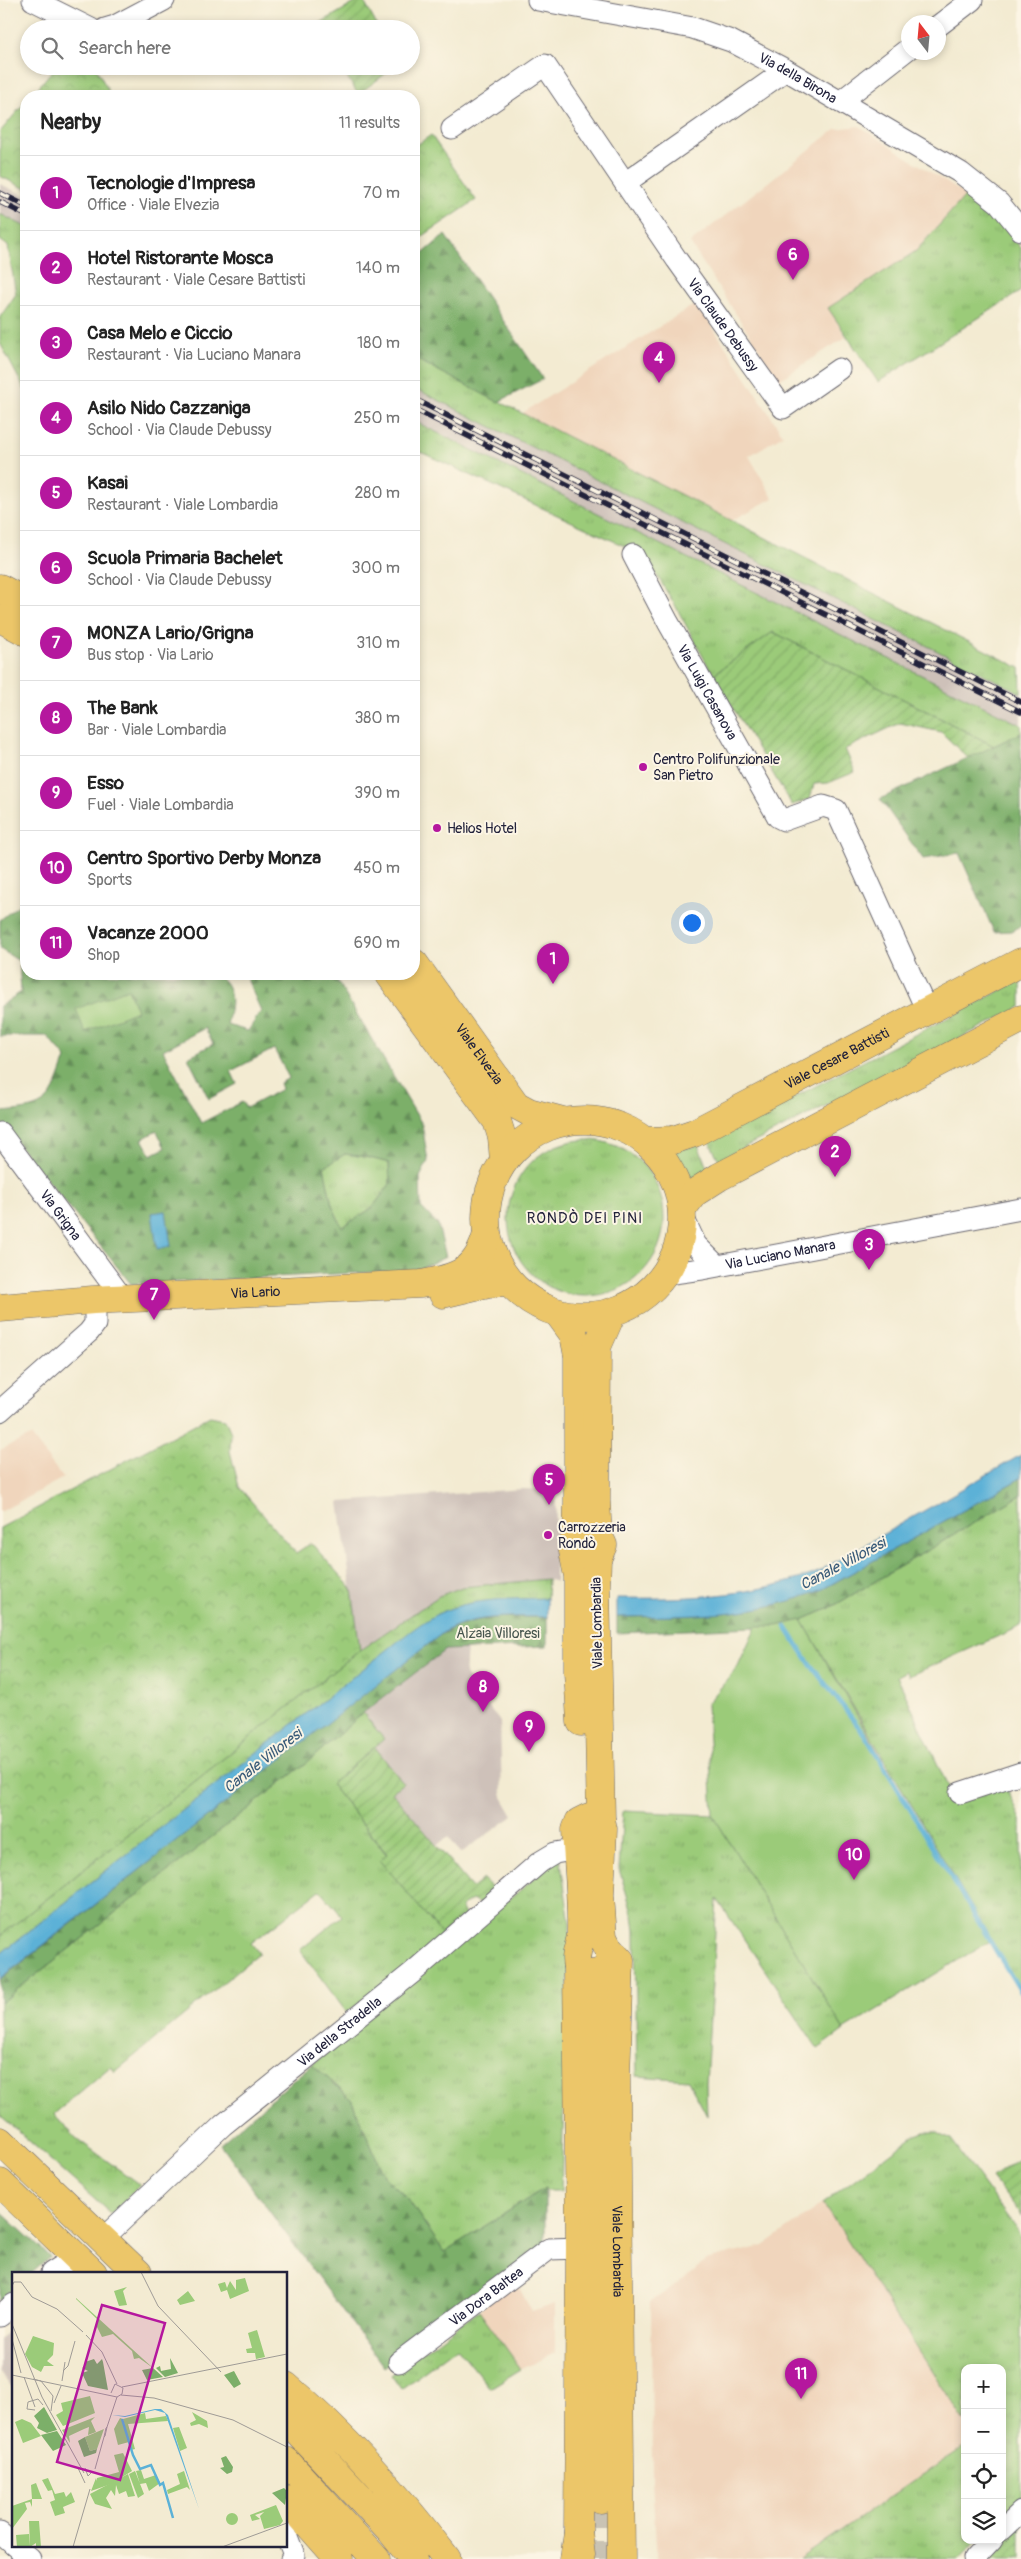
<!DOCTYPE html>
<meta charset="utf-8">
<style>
:root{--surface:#fff;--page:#f2f2f2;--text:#222;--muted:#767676;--line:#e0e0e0;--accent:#b5179e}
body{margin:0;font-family:Pangolin,sans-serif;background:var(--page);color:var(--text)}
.controls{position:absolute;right:15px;bottom:15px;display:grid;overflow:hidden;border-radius:10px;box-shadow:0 2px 8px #0003}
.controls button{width:45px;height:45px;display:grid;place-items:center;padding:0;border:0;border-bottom:1px solid var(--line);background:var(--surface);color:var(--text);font:25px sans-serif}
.compass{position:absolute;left:901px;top:15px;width:45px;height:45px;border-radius:50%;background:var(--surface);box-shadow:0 2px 8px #0003;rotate:344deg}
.you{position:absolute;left:691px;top:922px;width:18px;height:18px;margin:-12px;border:4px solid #fff;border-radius:50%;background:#1a73e8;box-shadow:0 0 0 8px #1a73e833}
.badge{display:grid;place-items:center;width:32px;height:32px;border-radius:50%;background:var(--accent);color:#fff;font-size:16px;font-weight:700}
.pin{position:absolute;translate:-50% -41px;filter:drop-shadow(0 1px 2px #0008)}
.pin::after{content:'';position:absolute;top:26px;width:18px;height:15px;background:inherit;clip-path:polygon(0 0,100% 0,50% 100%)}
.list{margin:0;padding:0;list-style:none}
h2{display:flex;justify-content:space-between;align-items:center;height:65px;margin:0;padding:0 20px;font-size:21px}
h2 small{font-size:16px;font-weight:400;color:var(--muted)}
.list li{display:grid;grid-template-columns:32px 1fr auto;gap:15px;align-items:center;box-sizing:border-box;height:75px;padding:0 20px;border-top:1px solid var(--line)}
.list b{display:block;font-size:19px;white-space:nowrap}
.list p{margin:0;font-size:16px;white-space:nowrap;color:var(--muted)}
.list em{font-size:16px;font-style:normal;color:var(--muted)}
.icon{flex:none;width:28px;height:28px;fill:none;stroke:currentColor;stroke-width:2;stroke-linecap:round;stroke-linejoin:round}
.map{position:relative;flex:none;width:1021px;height:2559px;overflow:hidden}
.search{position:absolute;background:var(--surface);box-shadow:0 2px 8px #0003;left:20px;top:20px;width:400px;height:55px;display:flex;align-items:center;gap:12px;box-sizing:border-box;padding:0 18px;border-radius:28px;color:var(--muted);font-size:19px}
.panel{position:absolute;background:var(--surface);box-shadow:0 2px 8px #0003;left:20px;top:90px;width:400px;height:890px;border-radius:20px}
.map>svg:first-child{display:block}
.built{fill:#f0d5bc}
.industrial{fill:#cec1b9}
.grass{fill:url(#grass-tufts);stroke:#5e765a}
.forest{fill:url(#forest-firs);stroke:#4f6852;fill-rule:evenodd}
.park{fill:url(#park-crowns);stroke:#5e765a}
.garden{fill:url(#garden-furrows);stroke:#5e765a}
.pitch{fill:#9bcb79;stroke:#5e765a}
.water{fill:#5bb1d7;stroke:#3e6a89}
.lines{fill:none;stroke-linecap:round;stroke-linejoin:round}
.stream{stroke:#5bb1d7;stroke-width:4.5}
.highway-tunnel{stroke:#c9c3b4;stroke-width:28;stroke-dasharray:28 14;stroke-linecap:butt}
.minor-casing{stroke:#6b6870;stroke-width:23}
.major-casing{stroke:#6b6870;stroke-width:29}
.highway-casing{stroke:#6b6870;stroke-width:29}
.minor{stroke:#fff;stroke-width:21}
.major{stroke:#ecc669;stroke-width:28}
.highway{stroke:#ecc669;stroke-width:28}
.rail-casing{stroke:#22223b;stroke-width:5.5}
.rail{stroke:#fcf5e5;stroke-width:4;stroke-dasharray:11;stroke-linecap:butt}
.poi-dot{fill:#b5179e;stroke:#fcf5e5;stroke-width:2}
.labels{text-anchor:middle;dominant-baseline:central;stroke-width:4;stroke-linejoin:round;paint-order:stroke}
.street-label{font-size:14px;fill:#22223b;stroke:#fcf5e5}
.poi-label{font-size:14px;fill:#22223b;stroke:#fcf5e5;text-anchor:start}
.park-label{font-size:14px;fill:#46554e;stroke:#fcf5e5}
.neighbourhood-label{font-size:15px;letter-spacing:1px;fill:#22223b;stroke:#fcf5e5}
.water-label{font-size:15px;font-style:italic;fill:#395b79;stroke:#fcf5e5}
.inset-river{fill:none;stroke:#5bb1d7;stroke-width:2.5}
.inset-road{fill:none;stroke:#9f9b96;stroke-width:1}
.view{fill:#b5179e;fill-opacity:0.15;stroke:#b5179e;stroke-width:2.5}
.inset-edge{fill:none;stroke:#22223b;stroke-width:2.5}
</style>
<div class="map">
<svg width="1021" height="2559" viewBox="0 0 1021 2559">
<defs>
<pattern id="grass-tufts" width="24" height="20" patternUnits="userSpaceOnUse" patternTransform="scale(1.25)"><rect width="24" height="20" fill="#9bcb79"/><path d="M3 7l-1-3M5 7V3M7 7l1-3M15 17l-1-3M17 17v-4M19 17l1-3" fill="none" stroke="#85ae6a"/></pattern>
<pattern id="forest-firs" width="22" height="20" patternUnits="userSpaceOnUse" patternTransform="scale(1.25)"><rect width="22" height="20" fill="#7caf69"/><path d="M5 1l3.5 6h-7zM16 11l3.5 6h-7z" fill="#658e58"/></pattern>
<pattern id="park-crowns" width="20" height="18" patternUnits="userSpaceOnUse" patternTransform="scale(1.25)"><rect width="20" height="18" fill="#9bcb79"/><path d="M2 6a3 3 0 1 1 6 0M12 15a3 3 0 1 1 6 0" fill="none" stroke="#85ae6a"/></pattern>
<pattern id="garden-furrows" width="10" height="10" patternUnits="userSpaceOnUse" patternTransform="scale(1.25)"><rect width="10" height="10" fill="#9bcb79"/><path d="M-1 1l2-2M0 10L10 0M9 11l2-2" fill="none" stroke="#85ae6a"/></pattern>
</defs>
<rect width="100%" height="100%" fill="#fcf5e5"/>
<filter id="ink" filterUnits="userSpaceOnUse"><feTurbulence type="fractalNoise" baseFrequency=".02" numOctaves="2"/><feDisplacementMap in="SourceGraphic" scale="10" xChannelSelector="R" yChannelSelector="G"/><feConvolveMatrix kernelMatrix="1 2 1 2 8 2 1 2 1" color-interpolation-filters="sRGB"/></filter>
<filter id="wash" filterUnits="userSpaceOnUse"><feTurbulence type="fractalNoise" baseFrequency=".0096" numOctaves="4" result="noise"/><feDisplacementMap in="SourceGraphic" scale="20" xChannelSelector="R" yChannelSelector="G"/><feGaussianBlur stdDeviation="1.12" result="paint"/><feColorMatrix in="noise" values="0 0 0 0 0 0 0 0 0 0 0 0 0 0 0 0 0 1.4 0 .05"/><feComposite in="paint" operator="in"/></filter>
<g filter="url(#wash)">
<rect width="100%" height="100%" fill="#f3ebd2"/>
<path class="built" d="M859,126L966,195L916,251L828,308L846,337L779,380L690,243L836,129Z
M697,303L783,435L749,456L773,498L731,521L521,414Z
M31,1436L63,1478L0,1512V1450Z
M823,2203L965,2422V2446L799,2559H657L652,2480L651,2302L694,2272L706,2260L763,2246Z
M515,2280L532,2312L555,2304V2353L521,2369L479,2310Z"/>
<path class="industrial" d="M0,184L26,196V227L0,214Z
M414,388L1021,693V725L414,421Z
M523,1489L556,1490L555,1582L548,1579L462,1587L439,1596L360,1650L339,1502Z
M467,1648L465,1674L500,1722L502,1797L513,1816L461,1853L448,1837L437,1845L392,1792L403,1783L375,1747L384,1739L363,1713L445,1650Z
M14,2325V2390L0,2371V2339Z"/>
<path class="grass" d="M966,195L987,204L1021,248V291L878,382L828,308L916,251Z
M0,214L26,227V392L0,343V317L16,294L8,246L0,240Z
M414,358L1020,668L1021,693L414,388Z
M414,421L1021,725V733L994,746L773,632L713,675L675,605L644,555L414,449Z
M1021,980V1007L719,1160L709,1141Z
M508 1218a78 78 0 1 1 156 0a78 78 0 1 1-156 0Z
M698,1145L708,1170L693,1183L674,1151Z
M345,1154L366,1157L389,1163L390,1184L372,1208L342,1227L332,1205L324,1167Z
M1021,1495V1626L909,1676L906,1671L897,1676L954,1800L1005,1784L1021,1820V1990L802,1620L830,1608Z
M548,1579L547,1598L468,1604L444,1611L377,1658L0,1954V1936L360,1650L439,1596L462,1587Z
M363,1713L384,1739L331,1784L387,1855L381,1860L444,1937L347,2013L300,1950L342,1916L320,1890L251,1943L259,1953L115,2072L111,2066L54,2114L76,2138L140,2185L111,2214L0,2115V2003L310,1760Z
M623,1811L713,1815L844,2030L818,2049L717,1899L706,2084L707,2116L688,2080L637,2076L635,1931L633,1915L619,1869Z
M560,1857L570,1924L561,2191H546L545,2188L444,2252L407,2198L385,2178L351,2099L312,2064Z
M924,2132H936L951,2140L1021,2235V2499L1002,2517V2368H965V2422L823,2203L913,2136Z
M479,2310L521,2369L490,2388L457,2347L401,2389L391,2375Z
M965,2446V2540H979L959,2559H799Z"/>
<path class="forest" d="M445,235L543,379L498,402L414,358V261Z
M1021,733V926L1012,931L994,932L959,853L923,859L880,799Z
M26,899V974H216C235,986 232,1005 227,1025L248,1031L261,1011L245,974H333L422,1124L428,1161L420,1177L421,1207L438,1225L446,1257L416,1270L131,1284L0,1122V1112C49,1109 51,1102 66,1058L47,1036H0V1006L21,992L19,961L0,949V920ZM205,1028L213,1044L188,1057L209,1099L237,1084L231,1071L274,1049L289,1078L280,1083L282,1089L246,1108L242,1102L201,1123L163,1050ZM157,1131L165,1148L151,1155L142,1139ZM345,1154L366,1157L389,1163L390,1184L372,1208L342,1227L332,1205L324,1167Z
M1021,1478V1495L830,1608L802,1620L778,1626L617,1633V1617C685,1616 757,1616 821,1590Z
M509,1617H547V1646L445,1650L363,1713L310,1760L0,2003V1980L424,1646C454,1624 472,1619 509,1617Z
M312,2064L351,2099L385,2178L407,2198L444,2252L545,2188V2249L384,2367L220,2144Z
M0,2211L50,2257L32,2273H14V2288L0,2301Z"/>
<path class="park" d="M56,66H95L111,96H31Z
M26,101V189L0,176V132Z
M431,135L476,200L420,238L414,229V147Z
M210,1416L225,1419L231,1433L230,1451L239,1487L296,1553L311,1543L352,1589L360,1650L0,1936V1528Z"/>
<path class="garden" d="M360,0H363L379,29H317L315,26Z
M340,66H396L358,94Z
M773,632L994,746L968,758L941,732L900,723L845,749L855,772L828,783L814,784L810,799L792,805L713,675Z
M375,1747L403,1783L392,1792L472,1888L483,1879L497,1892L482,1905L472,1900L461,1907L466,1916L444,1937L380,1860L387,1854L331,1784Z
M1021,2157V2215L992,2178Z
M1021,2525V2559H987Z"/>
<path class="pitch" d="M128,989L137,1011L85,1032L76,1009Z
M802,1620L918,1821L991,1940L844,2030L713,1815L707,1704L737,1668L756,1626H778Z"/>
<path class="water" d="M166,1211L171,1246L157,1249L152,1213Z
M1021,1455V1478L821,1590C757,1617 686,1616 617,1617V1598C688,1599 747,1597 814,1574Z
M547,1598V1617C513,1617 474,1614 444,1632L0,1979V1954L377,1658C398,1642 420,1621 444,1611C475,1598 513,1599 547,1598Z"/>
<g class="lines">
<path class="stream" d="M786,1627L810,1664L865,1735L1021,1992"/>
</g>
</g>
<g filter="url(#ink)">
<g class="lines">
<path class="highway-tunnel" d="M600,2499L601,2559"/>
<defs>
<g id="minor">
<path d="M33,0L91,29"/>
<path id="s1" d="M538,0L693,28L731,41L786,70L961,173L999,203L1021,230"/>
<path d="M938,26L972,0"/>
<path d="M105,29L115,26L164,0"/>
<path d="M840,102L908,49"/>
<path id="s2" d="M452,129L545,65L677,260L783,408L839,369"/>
<path d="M625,183L786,70"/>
<path id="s3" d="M633,555L668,622L778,817L784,820L823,806L836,810L927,1011"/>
<path id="s4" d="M0,1133L118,1292V1299"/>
<path d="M684,1219L696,1245L716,1265"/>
<path id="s5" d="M666,1274L702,1269L1021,1209"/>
<path d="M0,1411L89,1332L95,1324V1314"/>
<path d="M960,1793L1021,1773"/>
<path id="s6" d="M112,2230L223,2125L412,1973L540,1862L555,1853L579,1849"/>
<path d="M51,2273L62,2266"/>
<path d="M0,2316L14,2304"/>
<path id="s7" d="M399,2362L549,2249L580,2248"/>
<path d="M1002,2530L1021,2512"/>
<path d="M0,2533L14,2545"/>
<path d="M286,2534L294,2555L291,2559"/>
<path d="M14,2545L30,2559"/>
<path d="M974,2559L992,2540"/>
</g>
<g id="major">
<path d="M0,588L26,602"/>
<path d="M0,618L26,632"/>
<path id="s8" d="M414,963L516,1105L529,1112L563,1121"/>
<path d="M389,974L497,1121L502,1137L504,1161"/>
<circle cx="584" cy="1218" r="98"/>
<path id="s9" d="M647,1141L673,1140L694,1133L1021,962"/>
<path d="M683,1208L694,1193L719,1177L1021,1019"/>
<path d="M443,1294L489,1283L509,1282"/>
<path id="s10" d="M0,1308L93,1300L421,1284C457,1278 477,1272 487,1234"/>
<path d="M558,1313L574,1335L578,1356V1503L577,1535L572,1546L578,1576V1671L581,1722"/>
<path d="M589,1817L601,1820L603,1829L600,1895L603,1937L610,1952V1960L603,1972L586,1975L580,1971C571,1960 580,1947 581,1934C582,1898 578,1866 576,1830L579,1822Z"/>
<path d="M601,1820L596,1586L597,1559L603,1545L598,1535L596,1501L597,1347L612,1313"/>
<path id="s11" d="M608,1947L620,1960L616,2077L621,2559"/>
<path d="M577,1967L580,2248L578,2532L581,2555"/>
</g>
<path id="highway" d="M597,1975L594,1993L600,2499
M0,2141L138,2273
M0,2183L93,2273
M286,2386C347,2438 399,2496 447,2559
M286,2419L391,2531L413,2559
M286,2461L376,2559
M286,2499L339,2559
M574,2559L578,2532"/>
</defs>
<use href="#minor" class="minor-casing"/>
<use href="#major" class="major-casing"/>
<use href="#highway" class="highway-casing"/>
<use href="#minor" class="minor"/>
<use href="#major" class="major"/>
<use href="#highway" class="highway"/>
<defs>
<path id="rail" d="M0,193L26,206
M0,202L26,215
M414,399L1021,702
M414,409L1021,712"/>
</defs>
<use href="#rail" class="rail-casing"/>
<use href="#rail" class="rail"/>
</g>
</g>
<g class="poi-dot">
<circle cx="643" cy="767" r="5"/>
<circle cx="437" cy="828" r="5"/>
<circle cx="548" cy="1535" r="5"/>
</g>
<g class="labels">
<g class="street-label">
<text stroke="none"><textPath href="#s1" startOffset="274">Via della Birona</textPath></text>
<text stroke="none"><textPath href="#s2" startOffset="428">Via Claude Debussy</textPath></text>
<text stroke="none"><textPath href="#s3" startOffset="156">Via Luigi Casanova</textPath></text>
<text stroke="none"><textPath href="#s8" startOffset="112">Viale Elvezia</textPath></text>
<text stroke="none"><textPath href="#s9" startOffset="209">Viale Cesare Battisti</textPath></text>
<text stroke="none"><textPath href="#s4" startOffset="102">Via Grigna</textPath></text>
<text stroke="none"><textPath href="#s5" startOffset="116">Via Luciano Manara</textPath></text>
<text stroke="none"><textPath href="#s10" startOffset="256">Via Lario</textPath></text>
<text transform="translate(597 1623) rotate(-91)">Viale Lombardia</text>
<text stroke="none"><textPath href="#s6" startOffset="302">Via della Stradella</textPath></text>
<text stroke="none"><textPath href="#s11" startOffset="309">Viale Lombardia</textPath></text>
<text stroke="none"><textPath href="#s7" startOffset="109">Via Dora Baltea</textPath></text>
</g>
<g class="poi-label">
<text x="653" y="759">Centro Polifunzionale<tspan x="653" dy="16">San Pietro</tspan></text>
<text x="447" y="828">Helios Hotel</text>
<text x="558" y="1527">Carrozzeria<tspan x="558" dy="16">Rondò</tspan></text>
</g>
<g class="park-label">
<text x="498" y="1633">Alzaia Villoresi</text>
</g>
<g class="neighbourhood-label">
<text x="585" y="1218">RONDÒ DEI PINI</text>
</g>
<g class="water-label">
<text transform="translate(843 1564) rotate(-28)">Canale Villoresi</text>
<text transform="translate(263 1761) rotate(-38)">Canale Villoresi</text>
</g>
</g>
<g transform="translate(12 2272)">
<rect width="275" height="275" fill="#f3ebd2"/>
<path d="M233,6L237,19L218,27L215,18L209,20L206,12L213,10L215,16L218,9L224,18V8ZM176,19L183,29L168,33L165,28ZM64,27V26L141,96L127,86L122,87L120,79L101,62L90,65L84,53L86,48ZM21,64L42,71L41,83L35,89L42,94H32L29,100L20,95L13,82ZM133,141L134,147L154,144L156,149L116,152L123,177L119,178L111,147ZM83,145L79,149L84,160L76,163L77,155L72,157L57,164L58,171L50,158ZM167,155L175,176L168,179L161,156ZM92,157L85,177L78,179L73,165ZM111,181L120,199L99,212L79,219L84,206L85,209V206L107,200L102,183ZM172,199L178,218L175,215L156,222L155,218L168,212L165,202ZM36,206L43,222L52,220L54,225L59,220L63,230L51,235L53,241L43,244L38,230L43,228L40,218L36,219L30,208ZM24,211L30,227H20V235L18,230L13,231L15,237L0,257V234L20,227L19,213ZM17,262L18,274L5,275L4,263Z" fill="#9bcb79"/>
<path d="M158,86L166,101L153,105L144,96L148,94L149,99L159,97ZM82,87L85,92L90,87L91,90L96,118L76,114L70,101L76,99L70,96L74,94L73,90ZM141,96L151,105L135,108L130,98ZM222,99L229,112L222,116L212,103ZM32,135L45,158L35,161L25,156L27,151L22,144ZM45,159L54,173L41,179L29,163ZM73,165L78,179L85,177L84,181L72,185L66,169ZM214,184L221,195L220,200L215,202L208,196L212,195L209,186ZM272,216L275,219L273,233L260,221Z" fill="#7caf69"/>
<path d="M115,15L111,19L115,33L107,34L102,19ZM78,124L83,141L51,154L44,143L51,139L49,131ZM180,140L195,149L196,156L187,152L179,154L178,151L184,148ZM10,147L19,151L29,164L11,171L3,150Z" fill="#9bcb79"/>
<path d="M129,198L132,207L144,203L148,211L137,219L134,211L128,212L124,199ZM123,199L132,222L126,226L117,202ZM116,202L123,224L116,225L114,219L107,222L104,213L103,224L99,218L94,226L100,237L83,232L78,222ZM264,233L271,249L268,253L252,257L248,244L252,240L243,243L248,247L240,249L238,243ZM17,249H27L29,275H24V271L18,275Z" fill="#9bcb79"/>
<path d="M245,58L253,85L244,87L243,81H235L234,77L240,76L236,61ZM108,146L111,147L117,170L106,173L102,157ZM214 247a6 6 0 1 1 12 0a6 6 0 1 1-12 0Z" fill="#9bcb79"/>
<path d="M143,137H149L156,143L187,237L153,141L143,138L113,145L100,143L113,144Z" fill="#5bb1d7"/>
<path class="inset-river" d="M110,147L121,183L128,197L139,193L148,213L151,211L161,246"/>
<path class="inset-road" d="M129,0L146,34L209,100M0,14L2,10H9L20,25L45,37L71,60M0,52L30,125L72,201M74,63L90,80L105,112M0,67L9,101M51,99L56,94L63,69M0,103L105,125L110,122L111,116L103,112L99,121M12,105L23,135M21,107L29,109L41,124L39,139M50,109L53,90M110,115L275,82M109,123L142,126L221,148L275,175M42,131L49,114M23,138L15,137L16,130L26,127L31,133M95,155L105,125M95,155L93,164L92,165L94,156ZM66,196L73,211M73,196L76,204L81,199M83,197L92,165M61,275L78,217M210,275L275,251"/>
<path class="view" d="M90,33L153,51L108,208L45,190Z"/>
<rect width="275" height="275" class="inset-edge"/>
</g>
</svg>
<div class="controls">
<button>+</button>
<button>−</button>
<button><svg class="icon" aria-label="locate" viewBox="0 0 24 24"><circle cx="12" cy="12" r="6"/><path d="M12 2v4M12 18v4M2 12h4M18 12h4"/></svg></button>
<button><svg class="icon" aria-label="layers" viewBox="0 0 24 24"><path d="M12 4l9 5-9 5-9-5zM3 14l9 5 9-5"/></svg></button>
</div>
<svg class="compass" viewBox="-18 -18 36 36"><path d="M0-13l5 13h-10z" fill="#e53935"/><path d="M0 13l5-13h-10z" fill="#767676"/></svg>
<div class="you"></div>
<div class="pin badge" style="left:553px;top:984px">1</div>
<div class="pin badge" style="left:835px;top:1177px">2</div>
<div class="pin badge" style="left:869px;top:1270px">3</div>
<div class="pin badge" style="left:659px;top:383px">4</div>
<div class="pin badge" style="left:549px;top:1505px">5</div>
<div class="pin badge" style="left:793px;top:280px">6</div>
<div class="pin badge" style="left:154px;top:1320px">7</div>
<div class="pin badge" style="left:483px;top:1712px">8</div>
<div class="pin badge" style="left:529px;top:1752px">9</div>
<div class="pin badge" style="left:854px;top:1880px">10</div>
<div class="pin badge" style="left:801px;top:2399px">11</div>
<div class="search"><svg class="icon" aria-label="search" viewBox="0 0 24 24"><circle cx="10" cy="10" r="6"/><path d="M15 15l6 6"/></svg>Search here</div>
<section class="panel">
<h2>Nearby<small>11 results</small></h2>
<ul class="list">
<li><span class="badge">1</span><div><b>Tecnologie d'Impresa</b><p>Office · Viale Elvezia</p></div><em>70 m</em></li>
<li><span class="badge">2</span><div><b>Hotel Ristorante Mosca</b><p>Restaurant · Viale Cesare Battisti</p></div><em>140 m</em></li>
<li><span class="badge">3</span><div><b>Casa Melo e Ciccio</b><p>Restaurant · Via Luciano Manara</p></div><em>180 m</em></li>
<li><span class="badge">4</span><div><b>Asilo Nido Cazzaniga</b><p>School · Via Claude Debussy</p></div><em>250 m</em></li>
<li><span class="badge">5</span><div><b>Kasai</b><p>Restaurant · Viale Lombardia</p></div><em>280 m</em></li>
<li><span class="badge">6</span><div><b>Scuola Primaria Bachelet</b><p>School · Via Claude Debussy</p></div><em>300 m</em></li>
<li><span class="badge">7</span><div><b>MONZA Lario/Grigna</b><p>Bus stop · Via Lario</p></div><em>310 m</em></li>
<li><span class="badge">8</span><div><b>The Bank</b><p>Bar · Viale Lombardia</p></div><em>380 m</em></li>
<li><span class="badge">9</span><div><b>Esso</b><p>Fuel · Viale Lombardia</p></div><em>390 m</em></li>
<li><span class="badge">10</span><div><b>Centro Sportivo Derby Monza</b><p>Sports</p></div><em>450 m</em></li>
<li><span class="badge">11</span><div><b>Vacanze 2000</b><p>Shop</p></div><em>690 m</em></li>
</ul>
</section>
</div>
